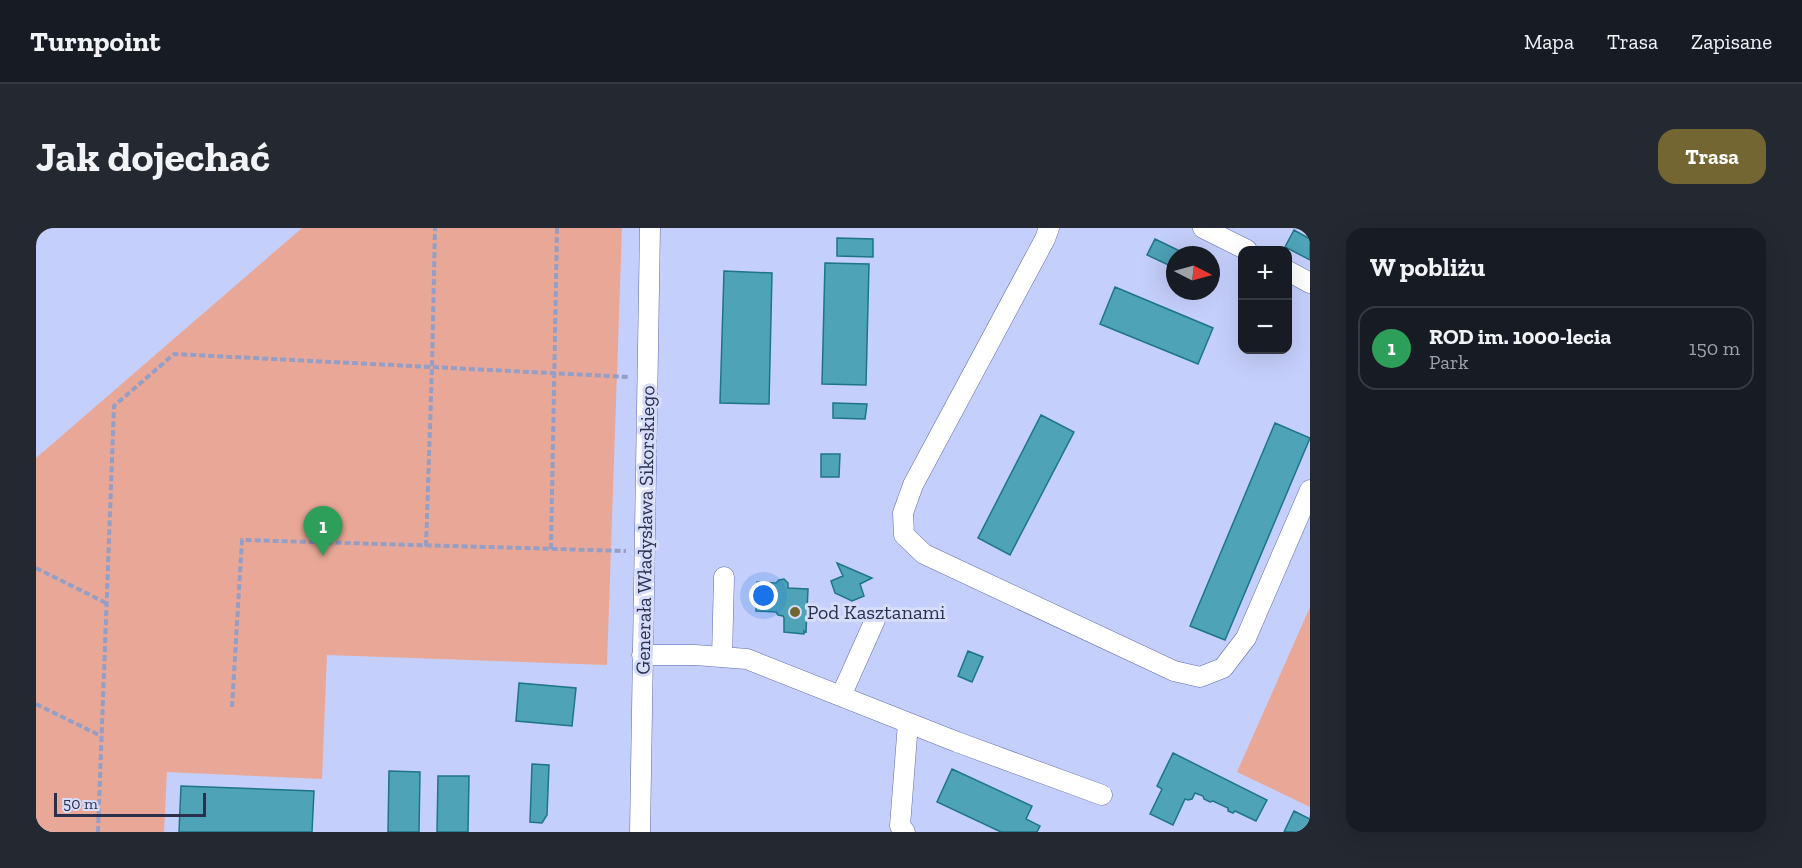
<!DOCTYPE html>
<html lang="pl">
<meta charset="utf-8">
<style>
:root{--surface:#171b24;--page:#242831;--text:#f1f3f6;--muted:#9ea1a6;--line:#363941;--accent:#736633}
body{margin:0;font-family:"Zilla Slab",serif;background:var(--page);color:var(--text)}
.controls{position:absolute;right:18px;top:18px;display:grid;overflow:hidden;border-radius:12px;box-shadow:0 6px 24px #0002}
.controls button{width:54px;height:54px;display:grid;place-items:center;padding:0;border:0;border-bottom:2px solid var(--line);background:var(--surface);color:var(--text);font:30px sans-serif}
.compass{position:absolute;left:1130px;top:18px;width:54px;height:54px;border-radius:50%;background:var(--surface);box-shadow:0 6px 24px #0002;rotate:96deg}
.scale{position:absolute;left:18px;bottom:15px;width:152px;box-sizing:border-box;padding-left:6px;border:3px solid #2a2f4c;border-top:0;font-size:16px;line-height:21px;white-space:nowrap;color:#2a2f4c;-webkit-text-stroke:4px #d6ddfa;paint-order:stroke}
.you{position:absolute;left:728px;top:368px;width:21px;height:21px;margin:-15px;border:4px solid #fff;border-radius:50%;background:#1a73e8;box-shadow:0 0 0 9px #1a73e833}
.badge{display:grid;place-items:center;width:39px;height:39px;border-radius:50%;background:var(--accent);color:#fff;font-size:20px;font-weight:700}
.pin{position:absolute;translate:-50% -50px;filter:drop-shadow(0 2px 3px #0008)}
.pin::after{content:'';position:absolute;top:32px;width:21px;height:18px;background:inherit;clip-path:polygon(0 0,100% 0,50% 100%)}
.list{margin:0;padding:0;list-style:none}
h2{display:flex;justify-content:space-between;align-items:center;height:78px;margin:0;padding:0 24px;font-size:26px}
h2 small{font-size:20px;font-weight:400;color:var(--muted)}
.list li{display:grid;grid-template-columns:39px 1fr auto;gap:18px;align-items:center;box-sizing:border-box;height:84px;margin:0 12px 12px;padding:0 12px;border:2px solid var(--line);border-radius:18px}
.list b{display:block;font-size:22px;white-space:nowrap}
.list p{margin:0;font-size:20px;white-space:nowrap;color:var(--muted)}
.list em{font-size:20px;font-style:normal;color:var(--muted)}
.map{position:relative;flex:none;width:1274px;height:604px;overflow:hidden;border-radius:18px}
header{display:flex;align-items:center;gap:36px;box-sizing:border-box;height:84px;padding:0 30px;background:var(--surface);border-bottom:2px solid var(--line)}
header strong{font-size:28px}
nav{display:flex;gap:33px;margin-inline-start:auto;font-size:21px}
.intro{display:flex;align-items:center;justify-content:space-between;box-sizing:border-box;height:144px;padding:0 36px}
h1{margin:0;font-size:42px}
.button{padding:15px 27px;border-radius:18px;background:var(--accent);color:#fff;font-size:21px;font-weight:700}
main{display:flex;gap:36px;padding:0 36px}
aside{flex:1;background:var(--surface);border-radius:18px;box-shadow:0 6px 24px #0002}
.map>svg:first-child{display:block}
.green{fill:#e9a897}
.building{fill:#4ea3b7;stroke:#1e7587;stroke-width:1.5}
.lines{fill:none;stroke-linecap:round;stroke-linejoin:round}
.minor-casing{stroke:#606bad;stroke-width:21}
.path{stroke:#959ec5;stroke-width:4;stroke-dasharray:6 3;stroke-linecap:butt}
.minor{stroke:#fff;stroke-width:20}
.poi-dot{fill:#736633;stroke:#d6ddfa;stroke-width:2}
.labels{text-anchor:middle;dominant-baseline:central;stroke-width:6;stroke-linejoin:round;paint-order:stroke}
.street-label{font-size:20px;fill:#2a2f4c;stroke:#d6ddfa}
.poi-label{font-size:20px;fill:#2a2f4c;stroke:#d6ddfa;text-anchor:start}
</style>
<header>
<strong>Turnpoint</strong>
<nav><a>Mapa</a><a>Trasa</a><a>Zapisane</a></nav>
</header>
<div class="intro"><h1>Jak dojechać</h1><a class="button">Trasa</a></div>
<main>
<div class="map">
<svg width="1274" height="604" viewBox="0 0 1274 604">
<rect width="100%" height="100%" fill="#c5cffb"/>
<path class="green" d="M266,0H586L571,437L291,427L286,551L131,544L128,604H0V230Z
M1274,379V579L1201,544Z"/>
<path class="building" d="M1258,2L1274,11V32L1249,19Z
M801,10L837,11V29L801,28Z
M1119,11L1152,27H1139V40L1111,27Z
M789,35L833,36L830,157L786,156Z
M688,43L736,45L733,176L684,175Z
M1079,59L1177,100L1162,136L1064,96Z
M797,175L831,176L829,191L797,190Z
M1005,187L1038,204L974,327L942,310Z
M1239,195L1274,210L1189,412L1154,398Z
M785,226H804L803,249H785Z
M801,335L836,350L824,356L828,368L816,373L799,365L795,353L807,348Z
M748,351L752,355V360L772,361L770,404L768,403V406L748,404V390L747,388L742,387L740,384L720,383L721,354L740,355L743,352Z
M932,423L947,429L936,454L922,448Z
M483,455L540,460L536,498L480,493Z
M1137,525L1231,572L1220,593L1199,583L1197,585L1192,583V580L1177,573L1174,574L1168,571L1167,568L1159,565L1156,571L1152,572L1149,571L1137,597L1114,586L1126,561L1121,558Z
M496,536L513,537L511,587L506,595L494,594Z
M916,541L996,578L990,591L1004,598L1001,604H965L901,574Z
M353,543L384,544L383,604H352Z
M402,548H433L432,604H401Z
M145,558L278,563L276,604H143Z
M1258,583L1274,591V604H1248Z"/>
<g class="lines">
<defs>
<path id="minor" d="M1013,0L1009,11L877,257L867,285L868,307L888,326L1138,443L1164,449L1187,440L1210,410L1274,262
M1167,0L1211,22
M1252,43L1274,55
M606,427H659L711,431L921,514L1066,567
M686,429L688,349
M805,468L839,392
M604,604L614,0
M869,604L864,598L872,495"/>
</defs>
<use href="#minor" class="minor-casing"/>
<path class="path" d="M390,318L396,139L399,0
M515,321L521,0
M0,340L70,375
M0,476L65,508
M196,479L206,312L590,323
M62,604L78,178L138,126L593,149"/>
<use href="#minor" class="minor"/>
</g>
<circle class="poi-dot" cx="759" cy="384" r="6"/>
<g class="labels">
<g class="street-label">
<text transform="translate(609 302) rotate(-89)">Generała Władysława Sikorskiego</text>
</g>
<g class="poi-label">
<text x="771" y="384">Pod Kasztanami</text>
</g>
</g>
</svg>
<div class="controls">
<button>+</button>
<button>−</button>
</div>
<svg class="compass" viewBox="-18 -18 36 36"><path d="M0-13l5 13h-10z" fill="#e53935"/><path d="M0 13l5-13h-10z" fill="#9ea1a6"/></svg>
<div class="scale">50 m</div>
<div class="you"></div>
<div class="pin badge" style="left:287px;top:328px;background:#2e9e5b">1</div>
</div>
<aside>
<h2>W pobliżu<small></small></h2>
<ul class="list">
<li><span class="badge" style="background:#2e9e5b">1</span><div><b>ROD im. 1000-lecia</b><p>Park</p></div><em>150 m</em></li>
</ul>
</aside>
</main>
